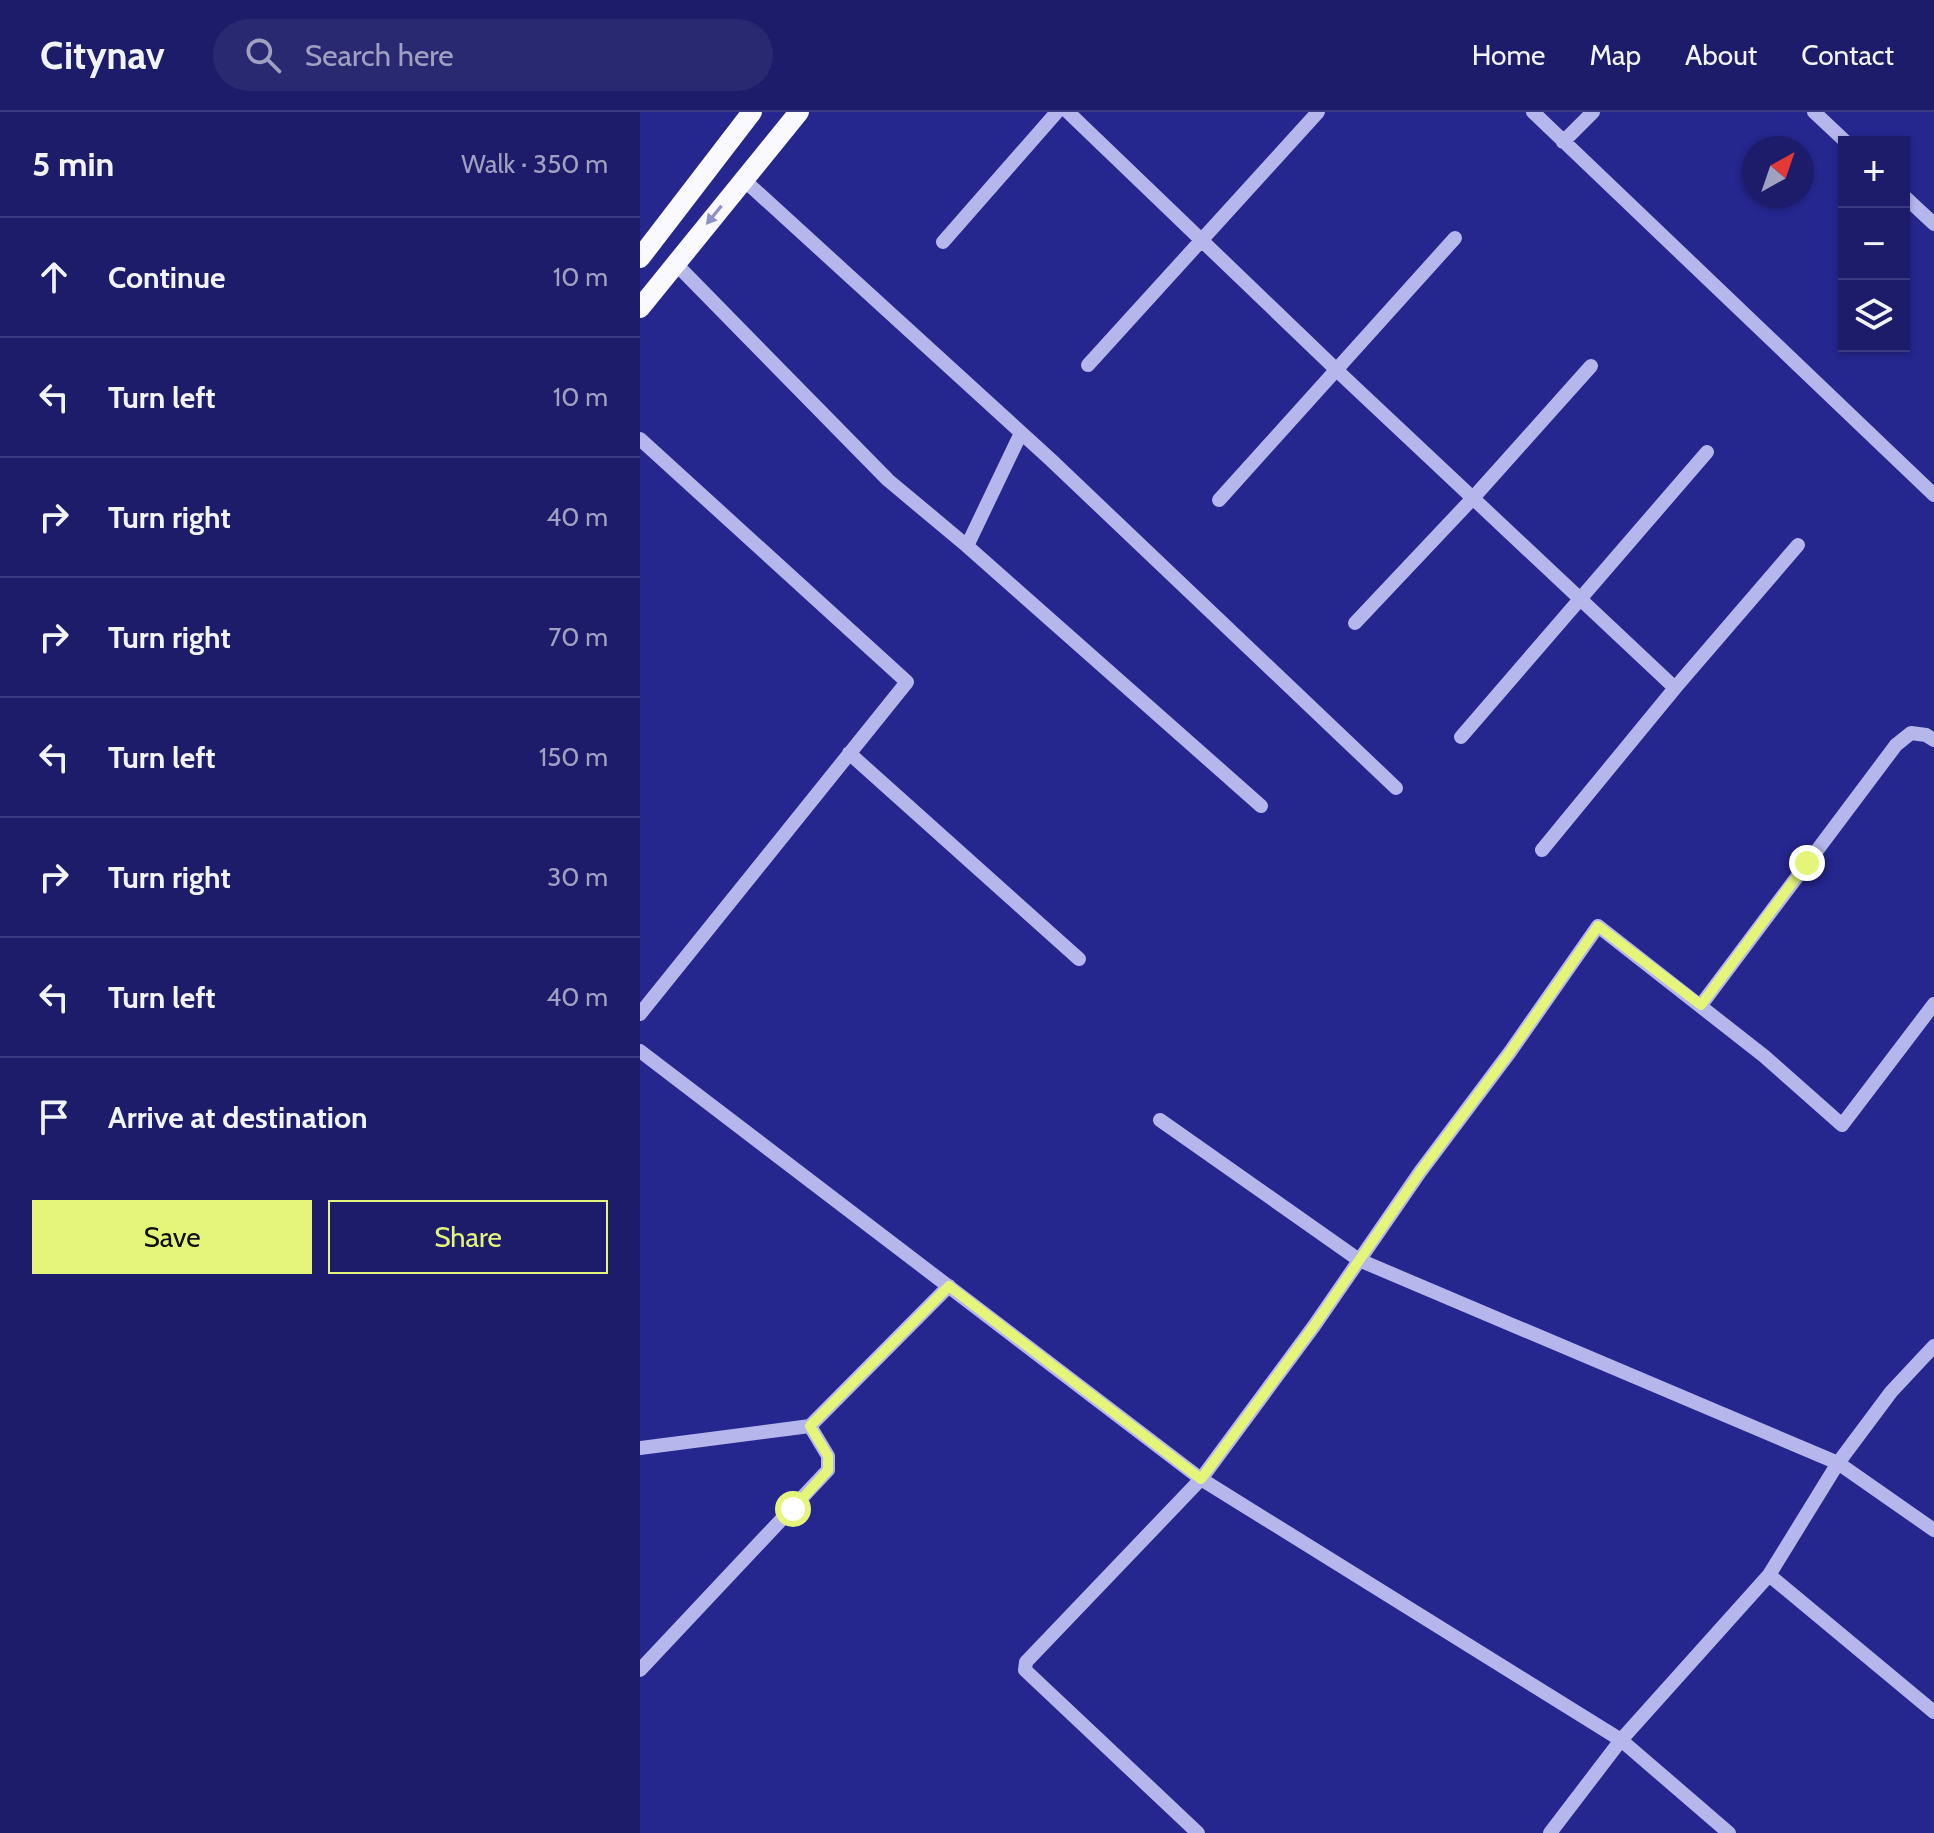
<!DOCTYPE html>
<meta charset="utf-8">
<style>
:root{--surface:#1c1c6a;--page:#292972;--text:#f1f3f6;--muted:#a0a1c1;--line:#3a3a7e;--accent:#e4f579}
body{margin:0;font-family:Cabin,sans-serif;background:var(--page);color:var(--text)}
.controls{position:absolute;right:24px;top:24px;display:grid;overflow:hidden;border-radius:0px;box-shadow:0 2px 6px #0004}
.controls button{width:72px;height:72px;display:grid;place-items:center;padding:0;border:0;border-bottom:2px solid var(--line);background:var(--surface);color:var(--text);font:40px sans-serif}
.compass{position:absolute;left:1102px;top:24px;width:72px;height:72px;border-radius:50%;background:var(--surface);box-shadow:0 2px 6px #0004;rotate:40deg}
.stop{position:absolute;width:24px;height:24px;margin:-18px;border:6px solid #e4f579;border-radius:50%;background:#fff}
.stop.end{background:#e4f579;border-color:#fff;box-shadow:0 2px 8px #0008}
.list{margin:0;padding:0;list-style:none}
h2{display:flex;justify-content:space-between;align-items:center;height:104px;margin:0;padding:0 32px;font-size:34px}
h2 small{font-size:26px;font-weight:400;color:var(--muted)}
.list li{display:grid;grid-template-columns:52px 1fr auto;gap:24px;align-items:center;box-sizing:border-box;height:120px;padding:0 32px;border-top:2px solid var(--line)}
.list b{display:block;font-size:30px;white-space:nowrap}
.list em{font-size:26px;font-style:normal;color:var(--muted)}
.actions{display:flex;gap:16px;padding:24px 32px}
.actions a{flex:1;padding:18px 0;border:2px solid var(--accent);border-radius:0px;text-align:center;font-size:28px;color:var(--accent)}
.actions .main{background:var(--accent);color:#111}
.icon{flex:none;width:44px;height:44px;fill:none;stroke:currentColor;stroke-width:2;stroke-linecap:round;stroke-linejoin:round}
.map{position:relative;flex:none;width:1294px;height:1721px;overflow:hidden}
header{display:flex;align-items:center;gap:48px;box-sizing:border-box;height:112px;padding:0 40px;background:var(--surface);border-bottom:2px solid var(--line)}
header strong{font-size:38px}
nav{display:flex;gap:44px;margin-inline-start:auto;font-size:28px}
.search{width:560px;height:72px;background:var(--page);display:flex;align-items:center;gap:20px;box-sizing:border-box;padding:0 28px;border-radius:44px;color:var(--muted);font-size:30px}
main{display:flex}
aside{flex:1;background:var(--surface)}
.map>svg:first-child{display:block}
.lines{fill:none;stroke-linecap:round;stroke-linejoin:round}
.minor{stroke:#b5b6eb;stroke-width:14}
.major{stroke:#f9f9ff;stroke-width:20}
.oneway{fill:#8f90c6}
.route{stroke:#e4f579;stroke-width:10}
</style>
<header>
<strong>Citynav</strong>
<div class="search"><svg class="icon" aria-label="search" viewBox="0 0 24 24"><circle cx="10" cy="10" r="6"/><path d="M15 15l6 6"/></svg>Search here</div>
<nav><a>Home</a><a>Map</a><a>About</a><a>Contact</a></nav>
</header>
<main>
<aside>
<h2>5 min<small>Walk · 350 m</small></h2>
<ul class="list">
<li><svg class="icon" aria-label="ahead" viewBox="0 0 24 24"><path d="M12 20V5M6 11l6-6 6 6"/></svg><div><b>Continue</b></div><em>10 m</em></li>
<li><svg class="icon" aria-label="left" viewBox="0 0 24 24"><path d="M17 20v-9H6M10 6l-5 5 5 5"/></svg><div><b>Turn left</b></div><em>10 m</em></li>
<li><svg class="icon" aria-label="right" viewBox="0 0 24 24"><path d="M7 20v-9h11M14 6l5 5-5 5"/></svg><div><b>Turn right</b></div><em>40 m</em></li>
<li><svg class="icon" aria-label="right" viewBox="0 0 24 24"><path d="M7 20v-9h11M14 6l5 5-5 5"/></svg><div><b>Turn right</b></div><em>70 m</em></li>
<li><svg class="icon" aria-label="left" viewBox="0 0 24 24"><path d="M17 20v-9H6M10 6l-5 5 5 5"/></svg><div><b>Turn left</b></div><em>150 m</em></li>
<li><svg class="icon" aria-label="right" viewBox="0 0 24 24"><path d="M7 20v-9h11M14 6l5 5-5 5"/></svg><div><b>Turn right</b></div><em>30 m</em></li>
<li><svg class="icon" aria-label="left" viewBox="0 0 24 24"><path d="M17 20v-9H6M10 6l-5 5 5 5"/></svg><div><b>Turn left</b></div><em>40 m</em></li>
<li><svg class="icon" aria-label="arrive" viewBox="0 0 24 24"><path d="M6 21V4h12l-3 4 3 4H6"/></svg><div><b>Arrive at destination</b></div></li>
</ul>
<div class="actions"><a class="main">Save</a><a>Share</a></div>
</aside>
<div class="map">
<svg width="1294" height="1721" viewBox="0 0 1294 1721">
<rect width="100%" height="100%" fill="#25268e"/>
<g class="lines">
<path class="minor" d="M428,0L705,266L1035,576
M893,0L1294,383
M1174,0L1206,30
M923,30L953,0
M103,67L410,347L756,676
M1264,84L1294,112
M303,130L417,0
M35,151L248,368L327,434L621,694
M448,253L678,0
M0,327L267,570L0,902
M579,388L815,126
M327,434L381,321
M715,511L833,386L951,254
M821,625L1067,340
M209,641L439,847
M902,738L1035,576L1158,433
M1061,893L1256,633L1271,621L1286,623L1294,628
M0,939L561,1367L981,1628L1089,1721
M520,1008L719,1148L1198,1351L1294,1418
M0,1336L170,1314L309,1174
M1129,1463L1294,1600
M0,1558L188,1358V1344L170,1314
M558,1721L385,1558L386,1550L561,1367L674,1214L780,1060L870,940L958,814L1124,944L1202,1013L1294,892
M910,1721L981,1628L1129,1463L1198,1351L1251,1280L1294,1234"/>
<path class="major" d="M0,146L112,0
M0,196L159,0"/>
</g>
<defs><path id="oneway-solid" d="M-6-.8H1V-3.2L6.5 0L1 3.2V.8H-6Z" transform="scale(2)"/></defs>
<use class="oneway" href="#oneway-solid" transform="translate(74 103) rotate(129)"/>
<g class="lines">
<path class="route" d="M153,1397L188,1358V1344L170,1314L309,1174L561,1367L674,1214L780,1060L870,940L958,814L1061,893L1167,751"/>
</g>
</svg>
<div class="controls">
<button>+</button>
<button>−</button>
<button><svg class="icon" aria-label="layers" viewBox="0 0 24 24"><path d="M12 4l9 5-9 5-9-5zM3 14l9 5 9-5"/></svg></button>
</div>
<svg class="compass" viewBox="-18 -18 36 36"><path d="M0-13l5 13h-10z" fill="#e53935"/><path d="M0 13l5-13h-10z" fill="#a0a1c1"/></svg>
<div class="stop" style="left:153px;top:1397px"></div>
<div class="stop end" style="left:1167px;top:751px"></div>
</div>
</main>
